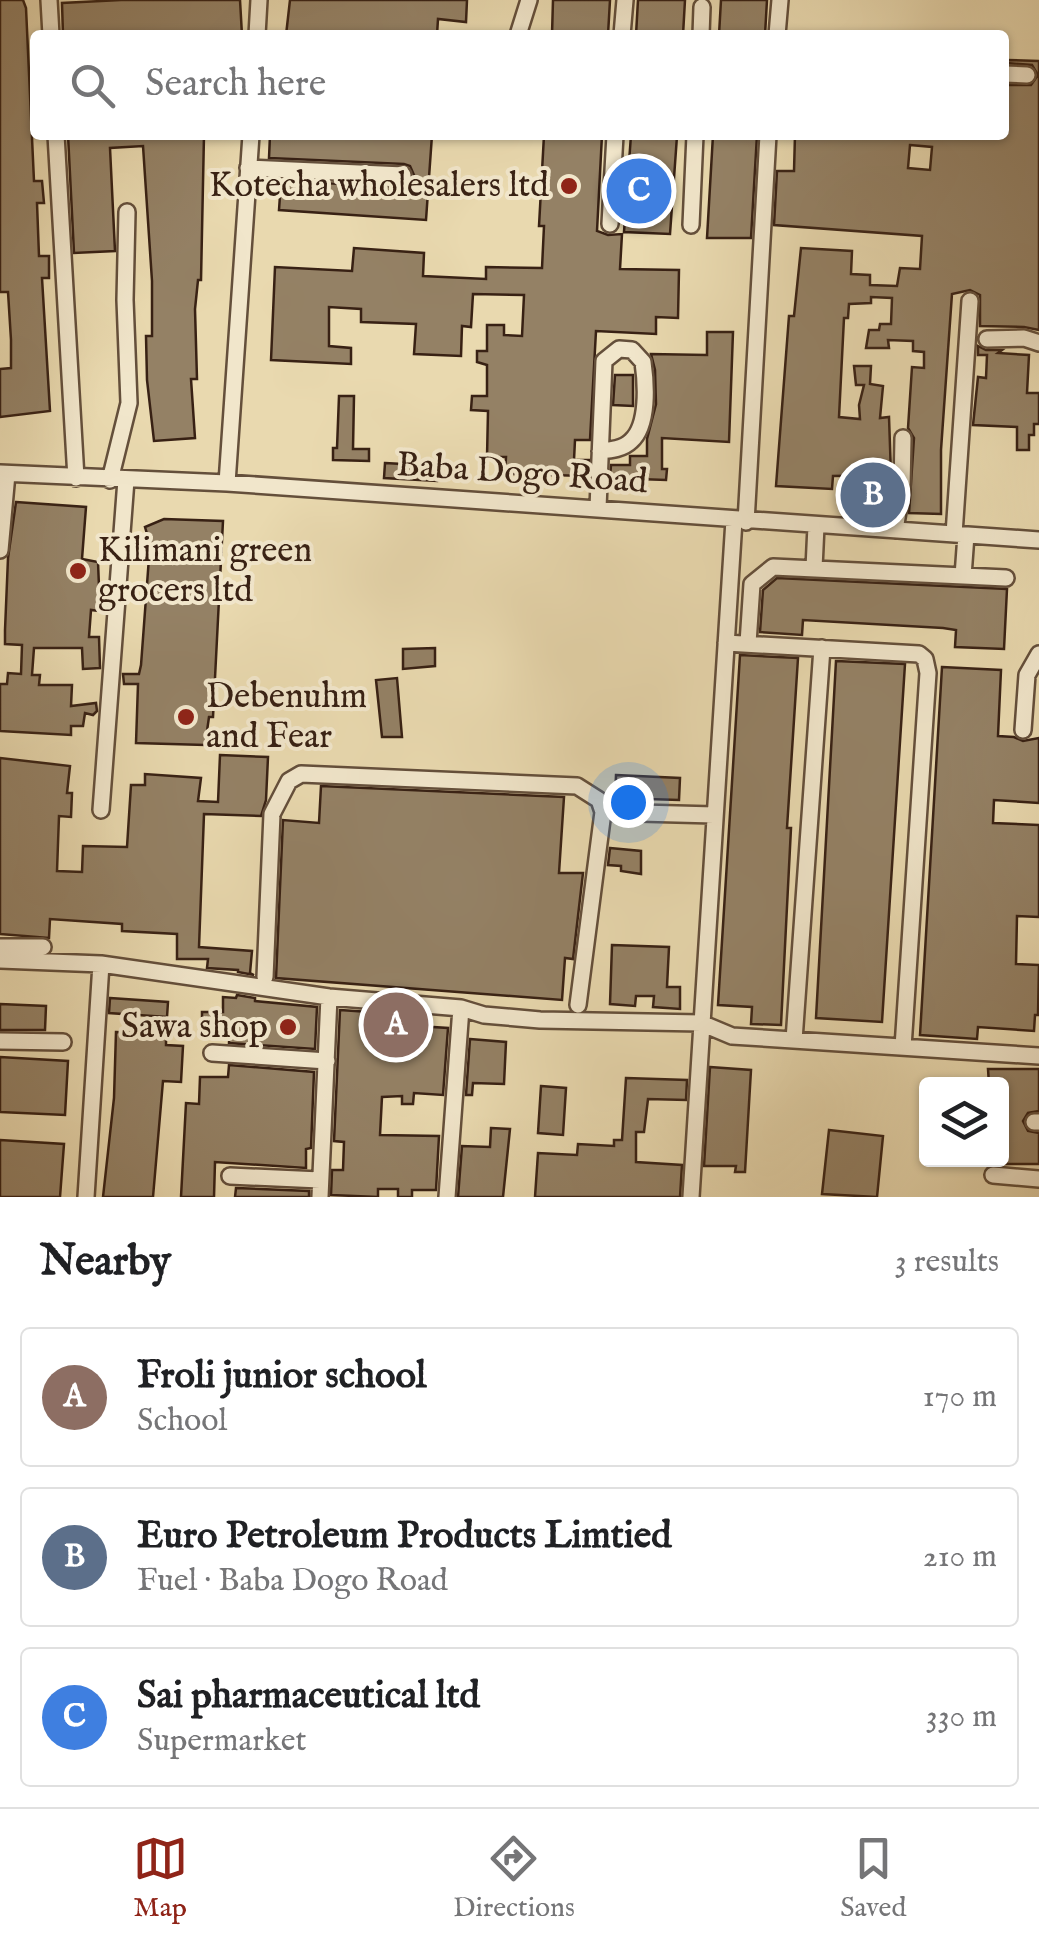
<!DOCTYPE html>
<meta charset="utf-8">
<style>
:root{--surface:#fff;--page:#f2f2f2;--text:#202124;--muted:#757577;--line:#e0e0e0;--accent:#8f2418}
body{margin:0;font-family:"IM FELL English",serif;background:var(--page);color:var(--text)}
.controls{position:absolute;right:30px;bottom:30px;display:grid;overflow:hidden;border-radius:10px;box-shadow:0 2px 8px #0004}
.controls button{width:90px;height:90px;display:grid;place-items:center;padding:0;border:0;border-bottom:2px solid var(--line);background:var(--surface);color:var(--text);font:50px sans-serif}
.you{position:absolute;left:628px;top:802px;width:35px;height:35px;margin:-25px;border:8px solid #fff;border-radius:50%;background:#1a73e8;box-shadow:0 0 0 15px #1a73e833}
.badge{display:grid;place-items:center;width:65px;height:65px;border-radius:50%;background:var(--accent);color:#fff;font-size:32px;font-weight:700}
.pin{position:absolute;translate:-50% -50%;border:5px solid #fff;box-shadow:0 2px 10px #0006}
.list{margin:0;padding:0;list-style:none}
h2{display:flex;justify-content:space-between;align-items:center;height:130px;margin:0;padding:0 40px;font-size:42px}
h2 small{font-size:32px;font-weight:400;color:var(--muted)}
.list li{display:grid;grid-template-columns:65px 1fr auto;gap:30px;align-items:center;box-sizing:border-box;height:140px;margin:0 20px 20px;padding:0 20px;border:2px solid var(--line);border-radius:10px}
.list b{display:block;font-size:38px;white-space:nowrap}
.list p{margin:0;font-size:32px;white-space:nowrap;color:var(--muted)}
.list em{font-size:32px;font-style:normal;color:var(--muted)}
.icon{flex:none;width:55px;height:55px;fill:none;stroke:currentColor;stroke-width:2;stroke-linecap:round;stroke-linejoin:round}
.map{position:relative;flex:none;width:1039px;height:1197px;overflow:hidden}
.search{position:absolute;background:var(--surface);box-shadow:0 2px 8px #0004;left:30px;right:30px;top:30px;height:110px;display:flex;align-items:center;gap:25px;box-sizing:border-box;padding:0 35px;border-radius:10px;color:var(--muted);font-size:38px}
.sheet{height:610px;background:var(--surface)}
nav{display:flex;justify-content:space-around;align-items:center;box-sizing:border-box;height:140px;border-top:2px solid var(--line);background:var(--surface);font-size:28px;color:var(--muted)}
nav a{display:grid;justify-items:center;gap:5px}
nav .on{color:var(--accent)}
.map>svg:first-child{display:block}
.building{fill:#948165;stroke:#382114;stroke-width:2.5;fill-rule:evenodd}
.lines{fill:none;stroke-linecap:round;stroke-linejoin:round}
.minor-casing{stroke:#644f3b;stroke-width:20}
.minor{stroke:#f1e6cb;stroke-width:15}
.poi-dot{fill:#8f2418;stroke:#f1e6cb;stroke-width:4}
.labels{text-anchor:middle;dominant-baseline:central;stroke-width:8;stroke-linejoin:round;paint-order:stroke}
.poi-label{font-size:35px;fill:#382114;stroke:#f1e6cb;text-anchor:end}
.street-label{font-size:35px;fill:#382114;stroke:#f1e6cb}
</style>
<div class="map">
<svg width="1039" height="1197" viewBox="0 0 1039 1197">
<rect width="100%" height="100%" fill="#e9d9af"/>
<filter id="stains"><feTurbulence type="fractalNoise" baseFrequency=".002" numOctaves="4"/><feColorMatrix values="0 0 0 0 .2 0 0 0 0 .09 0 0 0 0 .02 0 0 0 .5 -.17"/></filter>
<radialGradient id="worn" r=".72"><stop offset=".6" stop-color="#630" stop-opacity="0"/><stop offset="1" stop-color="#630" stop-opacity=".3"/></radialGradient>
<path class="building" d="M0,0H23L26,8L34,181H42L44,203H37L39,256H49V278H42L50,411L0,417V369L11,368V340L8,292H0Z
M121,0H240L242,35H63L62,3Z
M290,0H467L466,22L438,19L437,35H286Z
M553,0H610L608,35H552Z
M638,0H685L683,35H636Z
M721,0H767L765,35H719Z
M1006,60L1039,61V330L1024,327L980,326V295L970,290L952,294L941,450V514L909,513L914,438L908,428L912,367L924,368V352L913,351V341L888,340L889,348H866L869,330H879L880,324H891L892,298L871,297V303L849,304L848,318H844L839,417L860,419L859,405L864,385H856L854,366H871L870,384L883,386L880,418L889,417L891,475L833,476L832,489L776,486L789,316H794L801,248L852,251L851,274L870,275V285L897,286L900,268L920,269L922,236L774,225L777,171H794L795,135H1004V85H1031L1038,75L1032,65L1006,63ZM910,145L932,147L930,170L908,168Z
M68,135H204L201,280H198L195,309L197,379H191L195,438L154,441L147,380L146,336H152V281L143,146L110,148L115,251L74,253Z
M270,135H432L426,220L279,210L281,181L405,187L412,182L414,175L410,166L404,164L269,158Z
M544,135H602L597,231L608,235L622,234L620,269L679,270L678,318L656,317V334L596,331L590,440H575L574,460H589L588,476L505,474L506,457H487L488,411L471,410L472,396H487V365L477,362V351H487V325H504V335L522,336L524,295L473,294L471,327L462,326L461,356L414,354L416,324L361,322V309L329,307V346L351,348V364L271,360L275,267L352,271L354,248L424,253L423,276L486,279V267L542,268L544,226H539Z
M631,135L677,136L670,234L624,232Z
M713,135H757L751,238H707Z
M707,332H733L729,442L662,438V469H667L666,480L610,478L611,465H630V456H647V439L656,404L655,370L651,354L707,355Z
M978,346L986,350H1002L998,353L1029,355L1027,393H1039V424H1034V435H1029V450H1017V427L973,425L978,377L986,378L987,355H978Z
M615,375H633V406L613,405Z
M339,396H354L353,449H369V461L333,460V448H337Z
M385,463L438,466L437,481L384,478Z
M16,502L86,507L82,559L98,562L100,611L91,610L89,637H99L100,668L83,669L82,648H34L32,675H40L39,685H72L71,706L96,703L97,711L93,715L85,713L83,726H71V735L0,731V684H7L8,673L21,674L22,645L5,644V630L8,558Z
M164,519L223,521L213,717H209L205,745L136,743L138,684H124L123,674H139L141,665L150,544L145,527Z
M777,578L1007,589L1004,649L955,647L956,630L943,628L803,620L802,635L760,632L763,590Z
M435,648V666L403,669V649Z
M740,655L798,658L787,828H791L781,1025L751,1024L752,1007L718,1005Z
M836,661L905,664L882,1022L816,1018Z
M942,667L1001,670L998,736L1014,737L1023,741L1039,738V803L994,800L993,823L1039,825V917L1017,916L1016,964L1039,965L1038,1015H1035L1034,1031L978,1027L977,1039L920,1035Z
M397,678L402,737H382L376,680Z
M220,755L268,757L266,800L261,816L204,814L199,947L252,951L250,973L254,975L238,972V970L207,968L208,959H177V934L122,931V924L50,919L49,938L0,934V758L70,766L67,793H72L71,817L59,816L57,871L82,872L83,846L127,847L131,785H145V774L201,778L198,801L218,802Z
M616,775L680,778L679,800L615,798Z
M321,786L564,797L559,873H583L573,959L565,958L562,1000L276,978L283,820L319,823Z
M610,848L641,851V874L621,871V866L608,865Z
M612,945L669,947L667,987H680V1009L653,1007L654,996H636L635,1006L610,1004Z
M237,995L255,998V1001L317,1007L315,1049L229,1043L230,1023L202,1021V1012H223V997L236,998Z
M110,998L168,1002L167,1017L109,1013Z
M0,1004L46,1006L45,1030H0Z
M340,1010L399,1014L401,1025L448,1028L443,1095L414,1093L413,1104H402V1096L382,1097L380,1135L439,1136L436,1190H412V1197H398V1189H378V1197L331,1195L332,1170H343L344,1142L334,1141Z
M116,1032L166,1034V1045L183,1046L181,1082L163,1081L153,1197H103L114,1098Z
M470,1039L506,1042L504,1084L473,1083L472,1095H466Z
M0,1057L68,1061L65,1115L0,1112Z
M229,1065L314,1072L311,1148L306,1149V1168L215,1162L214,1197H181L186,1103L199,1104L200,1077H228Z
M710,1067L751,1070L745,1172H735L736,1166H704Z
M988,1069H1039V1111L1028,1113L1023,1121L1028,1131L1039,1133V1164H994V1160H1002V1084H989Z
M626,1078L687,1080L686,1100L648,1099L644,1132H636V1162L682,1165L680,1197H535L538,1153L577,1155L578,1144L614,1146V1140H622Z
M541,1086L566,1088L563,1135L538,1133Z
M491,1128L510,1129L503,1197H458L462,1146L490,1147Z
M829,1130L883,1136L877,1197L822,1194Z
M0,1140L64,1144L60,1197H0Z
M236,1188L309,1191V1197H235Z"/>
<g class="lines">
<defs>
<path id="minor" d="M49,0L51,35
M257,35L259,0
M518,35L529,0
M622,35L625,0
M701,35L702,7
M777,35L780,0
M1004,74L1027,75
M56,135L76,478
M248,168L403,175
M610,224L615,135
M691,225L695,135
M987,339L1024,338L1039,343
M0,473L227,483L1039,540
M110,480L129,403L125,300L127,212
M227,483L251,135
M854,485L902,487L895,530
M902,487L903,438
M598,508L604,361L619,349L632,350L643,362C646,383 649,425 631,441C623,449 611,450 600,451
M746,522L768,135
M954,534L970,301
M0,550L7,474
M814,568L816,526
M963,576L966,535
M726,643L919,654L925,659L928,673L903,1047
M748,643L752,584L773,567L1006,578
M1023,730L1027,675L1039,654
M101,810L126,480
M603,812L714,815
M0,947H43
M0,960L101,964L329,997L461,1008L484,1015L540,1020L701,1023L732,1036L1039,1056
M265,977L272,814L289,781L301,774L577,786L599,800L603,812L578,1005
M794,1040L822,648
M0,1041L63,1042
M212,1053L327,1061
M1034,1122H1039
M993,1175L1039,1179
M230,1176L320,1180
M86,1197L101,964
M320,1197L329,997
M447,1197L461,1008
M691,1197L734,520"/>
</defs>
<use href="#minor" class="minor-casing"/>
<use href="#minor" class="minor"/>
</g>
<g class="poi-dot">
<circle cx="569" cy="186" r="10"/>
<circle cx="78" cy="571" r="10"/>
<circle cx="186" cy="717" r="10"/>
<circle cx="288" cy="1027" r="10"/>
</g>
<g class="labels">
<g class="poi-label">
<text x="549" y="186">Kotecha wholesalers ltd</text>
<text x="98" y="551" text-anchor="start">Kilimani green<tspan x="98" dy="40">grocers ltd</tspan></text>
<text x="206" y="697" text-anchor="start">Debenuhm<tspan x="206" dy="40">and Fear</tspan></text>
<text x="268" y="1027">Sawa shop</text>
</g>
<g class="street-label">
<text transform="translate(522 474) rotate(4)">Baba Dogo Road</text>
</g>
</g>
<rect width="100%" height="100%" filter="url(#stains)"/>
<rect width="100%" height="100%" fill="url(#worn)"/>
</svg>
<div class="controls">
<button><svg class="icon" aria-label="layers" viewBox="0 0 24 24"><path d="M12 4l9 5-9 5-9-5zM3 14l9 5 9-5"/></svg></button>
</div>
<div class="you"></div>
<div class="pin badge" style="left:396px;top:1025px;background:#8d6e63">A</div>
<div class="pin badge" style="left:873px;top:495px;background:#5c6f8a">B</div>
<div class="pin badge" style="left:639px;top:191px;background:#3f7fe0">C</div>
<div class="search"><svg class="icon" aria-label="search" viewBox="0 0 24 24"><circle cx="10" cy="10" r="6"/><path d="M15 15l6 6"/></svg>Search here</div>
</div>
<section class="sheet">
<h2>Nearby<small>3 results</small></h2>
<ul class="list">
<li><span class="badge" style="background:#8d6e63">A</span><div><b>Froli junior school</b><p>School</p></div><em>170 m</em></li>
<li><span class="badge" style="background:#5c6f8a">B</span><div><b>Euro Petroleum Products Limtied</b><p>Fuel · Baba Dogo Road</p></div><em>210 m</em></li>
<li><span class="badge" style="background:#3f7fe0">C</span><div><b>Sai pharmaceutical ltd</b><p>Supermarket</p></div><em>330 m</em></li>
</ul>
</section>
<nav>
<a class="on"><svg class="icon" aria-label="map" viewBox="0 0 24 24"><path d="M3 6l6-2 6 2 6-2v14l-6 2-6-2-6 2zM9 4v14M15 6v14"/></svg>Map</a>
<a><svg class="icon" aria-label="directions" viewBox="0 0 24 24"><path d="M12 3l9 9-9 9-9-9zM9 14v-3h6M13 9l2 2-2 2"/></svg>Directions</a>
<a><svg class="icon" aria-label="saved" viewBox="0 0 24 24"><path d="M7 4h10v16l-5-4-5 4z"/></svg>Saved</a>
</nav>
